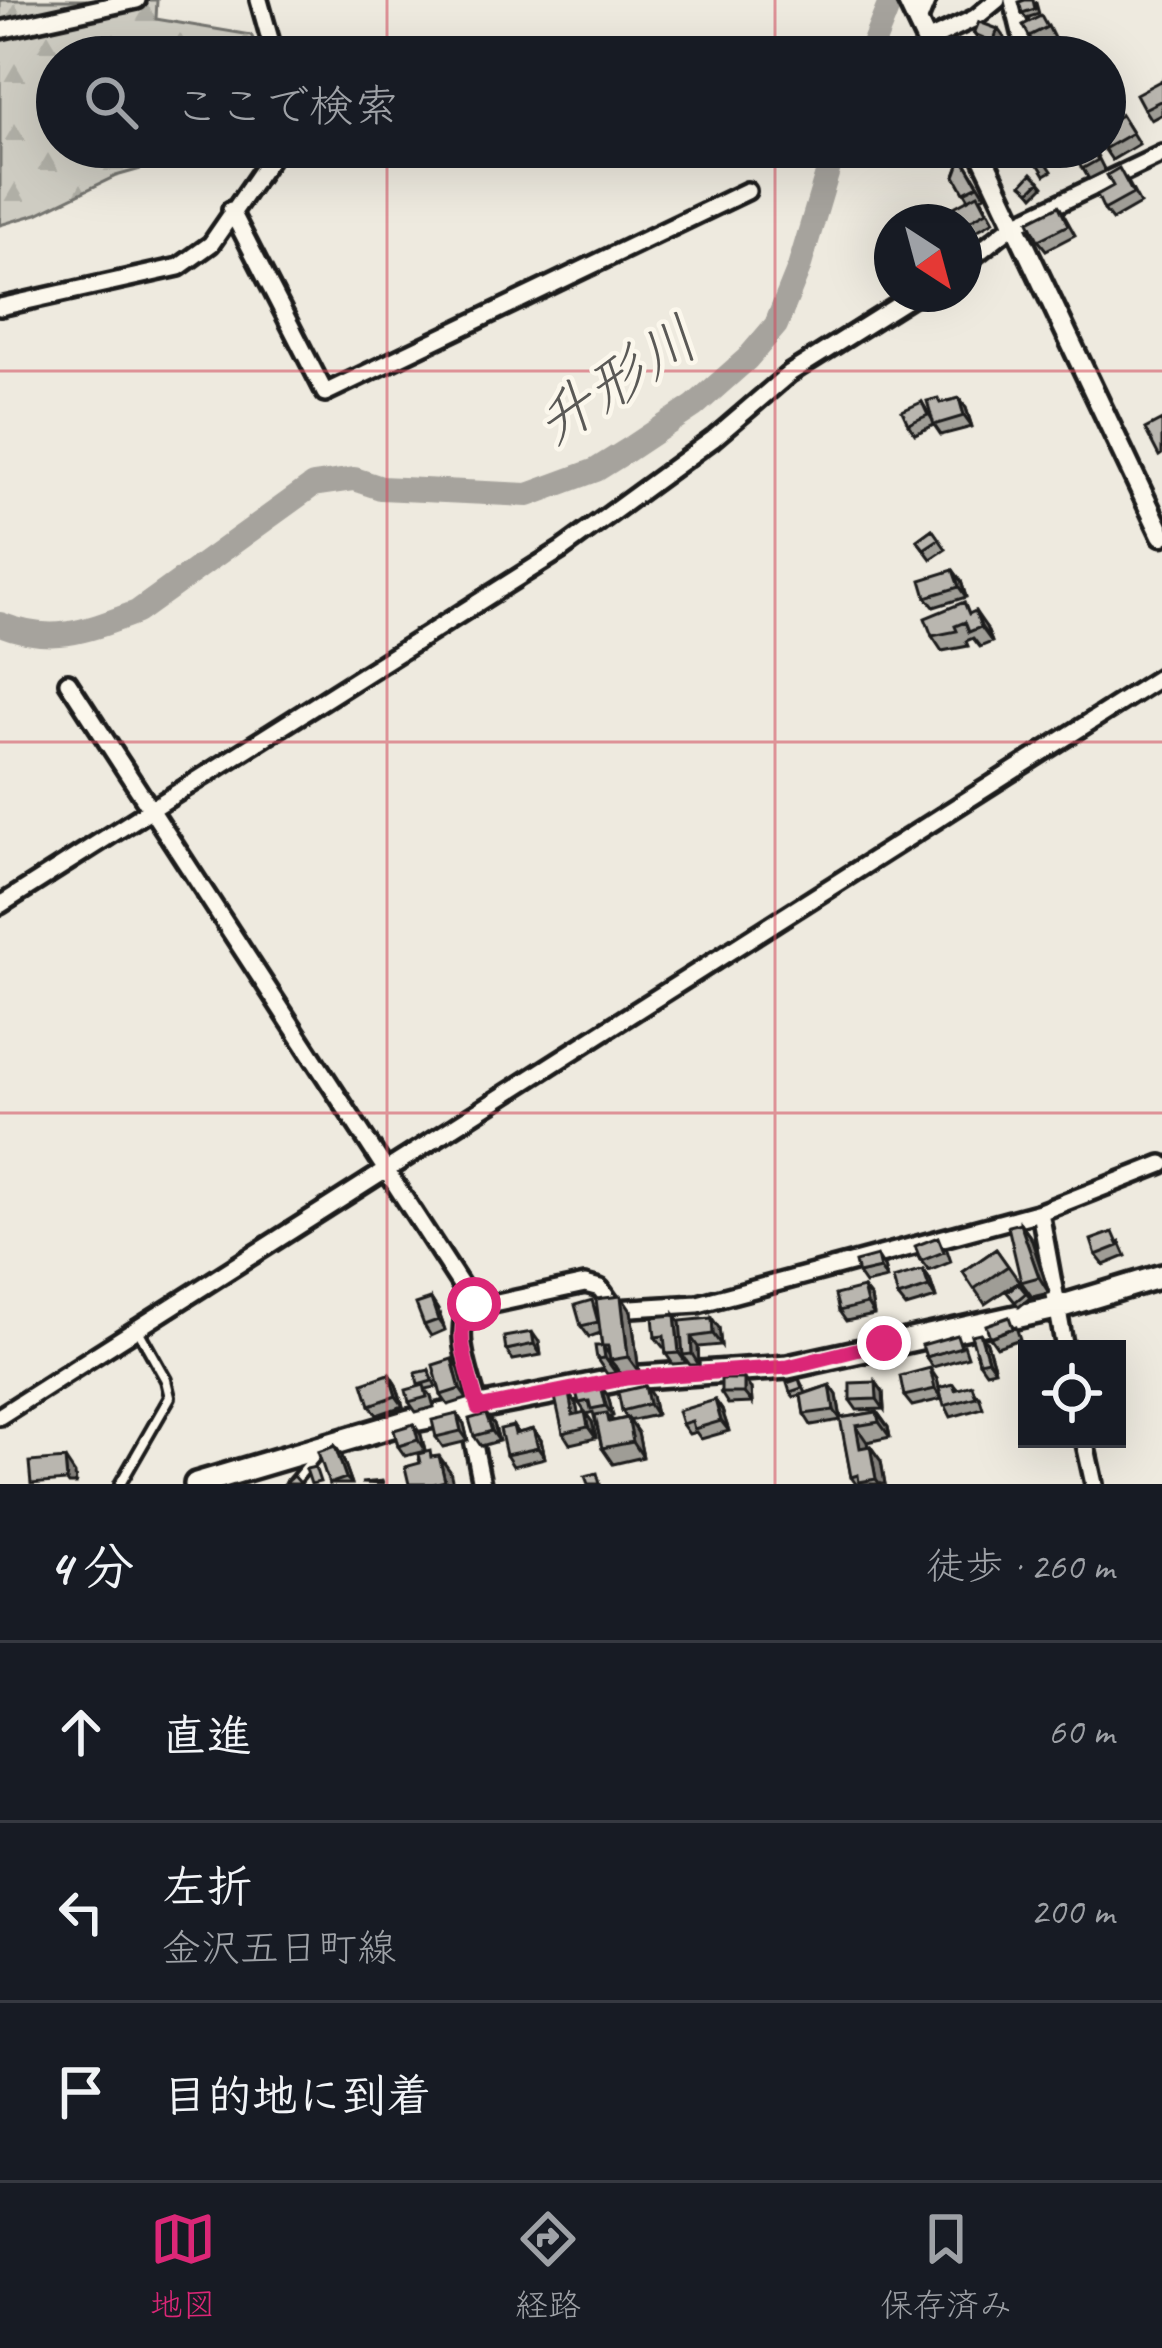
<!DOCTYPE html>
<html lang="ja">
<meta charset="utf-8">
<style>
:root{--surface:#171b24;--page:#20242c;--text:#f1f3f6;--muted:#9ea1a6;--line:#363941;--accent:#db2777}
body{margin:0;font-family:Caveat,"Klee One",sans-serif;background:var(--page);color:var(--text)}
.controls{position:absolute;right:36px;bottom:36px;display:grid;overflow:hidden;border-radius:0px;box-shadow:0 12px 48px #0002}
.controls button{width:108px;height:108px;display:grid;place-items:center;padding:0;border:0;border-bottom:3px solid var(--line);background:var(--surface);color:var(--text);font:60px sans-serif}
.compass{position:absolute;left:874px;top:204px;width:108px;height:108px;border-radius:50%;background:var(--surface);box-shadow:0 12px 48px #0002;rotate:144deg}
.stop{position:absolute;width:36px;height:36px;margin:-27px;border:9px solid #db2777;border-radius:50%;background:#fff}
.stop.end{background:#db2777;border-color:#fff;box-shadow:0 3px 12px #0008}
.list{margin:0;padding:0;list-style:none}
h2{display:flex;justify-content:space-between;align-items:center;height:156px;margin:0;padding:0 48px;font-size:51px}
h2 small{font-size:39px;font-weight:400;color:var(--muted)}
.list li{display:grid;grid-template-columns:78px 1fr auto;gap:36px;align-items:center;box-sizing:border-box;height:180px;padding:0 48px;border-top:3px solid var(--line)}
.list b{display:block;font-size:45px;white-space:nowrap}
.list p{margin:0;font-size:39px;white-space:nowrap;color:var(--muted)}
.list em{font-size:39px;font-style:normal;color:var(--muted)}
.icon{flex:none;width:66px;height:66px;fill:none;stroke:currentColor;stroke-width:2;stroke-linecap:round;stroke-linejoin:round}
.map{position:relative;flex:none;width:1162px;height:1484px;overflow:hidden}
.search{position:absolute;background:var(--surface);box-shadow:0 12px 48px #0002;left:36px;right:36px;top:36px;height:132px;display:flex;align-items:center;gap:30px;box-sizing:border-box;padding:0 42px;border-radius:66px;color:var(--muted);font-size:45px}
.sheet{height:696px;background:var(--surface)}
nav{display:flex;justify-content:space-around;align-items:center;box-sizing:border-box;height:168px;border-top:3px solid var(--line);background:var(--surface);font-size:33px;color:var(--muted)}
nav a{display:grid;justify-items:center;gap:6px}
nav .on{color:var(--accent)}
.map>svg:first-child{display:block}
.forest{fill:url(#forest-firs);stroke:#75746f;stroke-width:3}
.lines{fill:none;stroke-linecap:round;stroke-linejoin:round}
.river{stroke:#a6a39d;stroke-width:24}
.service-casing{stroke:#1c1c1c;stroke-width:16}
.minor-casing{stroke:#1c1c1c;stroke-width:24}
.tertiary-casing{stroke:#1c1c1c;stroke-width:27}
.secondary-casing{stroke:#1c1c1c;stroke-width:30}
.service{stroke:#fbf7ec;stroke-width:8}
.minor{stroke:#fbf7ec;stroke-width:15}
.tertiary{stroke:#fbf7ec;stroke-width:18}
.secondary{stroke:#fbf7ec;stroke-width:21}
.wall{fill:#9f9d96;stroke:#1c1c1c;stroke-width:3}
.shaded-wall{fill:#827f7a;stroke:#1c1c1c;stroke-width:3}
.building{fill:#b9b6af;stroke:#1c1c1c;stroke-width:3}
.route{stroke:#db2777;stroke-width:15}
.grid{fill:none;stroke:#d1495b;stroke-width:3;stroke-opacity:0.55}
.labels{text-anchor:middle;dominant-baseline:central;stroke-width:9;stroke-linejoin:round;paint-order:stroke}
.water-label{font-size:60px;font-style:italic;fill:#5a5956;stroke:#fbf7ec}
</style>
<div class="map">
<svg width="1162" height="1484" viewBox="0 0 1162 1484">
<defs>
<pattern id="forest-firs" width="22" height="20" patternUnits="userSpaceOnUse" patternTransform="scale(3)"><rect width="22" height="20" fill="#ceccc2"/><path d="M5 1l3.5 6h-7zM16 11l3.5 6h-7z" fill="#b0afa6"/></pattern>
</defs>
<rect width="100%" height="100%" fill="#eeeadf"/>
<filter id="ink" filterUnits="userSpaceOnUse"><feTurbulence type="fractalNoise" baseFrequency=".00833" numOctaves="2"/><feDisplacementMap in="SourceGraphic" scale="24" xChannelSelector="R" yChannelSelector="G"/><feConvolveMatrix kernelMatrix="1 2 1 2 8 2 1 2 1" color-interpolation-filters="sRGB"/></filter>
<g filter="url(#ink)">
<path class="forest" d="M0,0H157L156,19L251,35L263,57H57V147H218L116,176L37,214L0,225Z"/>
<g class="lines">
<path class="river" d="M868,57L891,0
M0,624C53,645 86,631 137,612L313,485L354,479L381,488L528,495L596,470L628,450L694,406L747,359L776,325L799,268L835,147"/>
<defs>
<path id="service" d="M120,1484L170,1397L166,1380L138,1330
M292,1484L318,1453"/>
<path id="minor" d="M259,0L275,57
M1013,0L1022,37L1019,57
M918,22L927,0
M0,30L137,0
M927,41L975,18L997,0
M231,210L325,393L747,191
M964,264L1013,225L1162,154
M0,307L179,267L211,244L278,147
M68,682L470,1299L479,1307L585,1284L600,1288L615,1309L698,1304L1040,1212L1162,1164
M0,905L561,550L713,439L790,373L916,294
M1040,1212L1065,1349
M470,1299C452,1335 469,1370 479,1408
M467,1410L482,1484
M0,1416L1162,676
M1084,1439L1094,1484"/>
<path id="tertiary" d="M907,0L934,57
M978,147L1162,535"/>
<path id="secondary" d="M196,1484L409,1421L627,1378L788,1367L1056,1308L1162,1276"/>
</defs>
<use href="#service" class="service-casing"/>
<use href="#minor" class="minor-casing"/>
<use href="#tertiary" class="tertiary-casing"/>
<use href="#secondary" class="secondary-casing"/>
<use href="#service" class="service"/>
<use href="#minor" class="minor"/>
<use href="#tertiary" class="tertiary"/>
<use href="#secondary" class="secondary"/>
</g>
<path class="wall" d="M1036,3L1039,14L1026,18L1022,13Z
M1048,26L1054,38L1036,47L1029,36Z
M974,34L1005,39L1000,52L981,44Z
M1162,80V114L1151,120L1144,109Z
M1121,115L1139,144L1112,160L1103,147Z
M988,147H1012L1013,149L996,158Z
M1028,147H1046L1052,158L1046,162L1052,171L1045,175Z
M1070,147H1093L1105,171L1089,179Z
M962,157L985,195L981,197L994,221L969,235L964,229V222L969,199L955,176Z
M1126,178L1140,204L1112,220L1104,210L1113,186Z
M1059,206L1075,235L1046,250L1038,240Z
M922,402L932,419L941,403L966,408L972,427L941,435L934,425L915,434L908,424Z
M932,529L946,549L931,559L917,540Z
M953,570L961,581L966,597L934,607L926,597Z
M972,613L986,627L992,642L980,647L973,638L966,641L968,646L942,651L932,636Z
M1020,1223L1031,1238L1049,1293L1032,1297L1021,1282Z
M1120,1242L1126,1256L1104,1265L1096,1255Z
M946,1247L951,1262L929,1271L921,1261Z
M996,1249L1019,1281L985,1304L963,1272Z
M884,1267L887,1279L865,1284L858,1274Z
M923,1270L930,1280L936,1298L906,1307L898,1297Z
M1018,1283L1030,1298L1019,1307L1007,1292Z
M863,1288L871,1298L874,1315L846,1321L839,1311Z
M431,1299L438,1310L445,1330L431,1336L424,1325Z
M597,1307L631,1311L639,1372L621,1375L615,1366L616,1373L607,1374L597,1359L602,1346L600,1333L589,1337L581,1326Z
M675,1315L680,1323L719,1328L721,1345L698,1347L699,1365H690L685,1358L686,1363L673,1364L666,1354L665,1347H663L655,1337Z
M1016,1327L1020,1339L997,1347L990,1337Z
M539,1342L541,1355L513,1360L506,1350Z
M987,1343L995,1370L986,1372L979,1362Z
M964,1345L968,1357L933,1367L926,1357Z
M459,1369L467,1399L448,1405L441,1395Z
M429,1370L436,1387L426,1389L431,1396L434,1407L416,1412L409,1402Z
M389,1374L396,1385L403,1406L377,1415L370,1405Z
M799,1379L806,1393L830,1385L837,1395L841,1418L877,1412L888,1427L890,1437L867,1442L868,1447L870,1446L881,1461L885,1484H856L851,1477L841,1420L811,1425L804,1414L801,1395L794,1397L790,1392Z
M937,1379L939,1388L953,1384L957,1389L979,1395L983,1408L951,1417L942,1399L912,1406L904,1396Z
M876,1382L883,1392L884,1409L857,1410L850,1400Z
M645,1386L652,1396L656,1415L629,1421L638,1433L643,1457L613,1464L602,1448L593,1412L586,1414L592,1422L596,1438L570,1444L563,1433L569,1394L576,1404L578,1414L585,1412L579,1403L608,1396L613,1416L610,1417L613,1421L627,1418L622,1411Z
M751,1389L752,1403L728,1404L721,1393Z
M715,1400L722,1410L729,1431L701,1439L696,1432L689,1434L682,1424Z
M486,1414L494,1424L499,1441L481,1446L474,1436Z
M464,1424L468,1441L443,1447L436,1437Z
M513,1426L518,1433L533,1429L541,1440L545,1458L513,1466L506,1455Z
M421,1435L425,1451L405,1456L398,1446Z
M335,1446L342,1456L352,1484H329Z"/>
<path class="shaded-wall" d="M998,29L1005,39L1000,52L993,42Z
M1040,181L1044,186L1034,196L1030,191Z
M959,398L966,408L972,427L964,416Z
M953,570L961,581L966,597L959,587Z
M975,611L986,627L992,642L981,627Z
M1020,1223L1031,1238L1049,1293L1039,1277Z
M877,1256L884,1267L887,1279L880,1269Z
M923,1270L930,1280L936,1298L929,1287Z
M863,1288L871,1298L874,1315L867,1304Z
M621,1296L631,1311L639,1372L628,1357Z
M431,1299L438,1310L445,1330L438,1320Z
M675,1315L682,1325L683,1355L686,1363L679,1353Z
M712,1318L719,1328L721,1345L713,1334Z
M532,1332L539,1342L541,1355L534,1344Z
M980,1333L987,1343L995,1370L988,1360Z
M691,1337L698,1347L699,1365L692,1354Z
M603,1346L612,1359L610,1360L615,1366L616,1373L605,1358Z
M452,1359L459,1369L467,1399L460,1389Z
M930,1368L937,1379L942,1399L935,1389Z
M389,1374L396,1385L403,1406L396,1396Z
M744,1379L751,1389L752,1403L744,1393Z
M876,1382L883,1392L884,1409L877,1399Z
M830,1385L837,1395L841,1420L834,1410Z
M601,1386L608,1396L613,1416L606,1406Z
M645,1386L652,1396L656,1415L649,1404Z
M569,1394L576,1404L581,1425L573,1415Z
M715,1400L722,1410L729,1431L721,1421Z
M585,1412L592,1422L596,1438L588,1427Z
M877,1412L888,1427L890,1437L879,1422Z
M457,1414L464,1424L468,1441L461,1431Z
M486,1414L494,1424L499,1441L492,1431Z
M628,1418L638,1433L643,1457L633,1442Z
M414,1424L421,1435L425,1451L418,1440Z
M856,1426L867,1442L871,1463L860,1448Z
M533,1429L541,1440L545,1458L538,1448Z
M335,1446L342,1456L352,1484L346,1478Z
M870,1446L881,1461L885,1484H880L876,1479Z
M439,1456L450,1471L453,1484H447L445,1481Z
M65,1459L75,1474L76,1484H69L67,1481Z"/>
<path class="building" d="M1025,0H1033L1035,9L1022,13L1019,2Z
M1041,16L1047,27L1029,36L1023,25Z
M979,22L998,29L993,42L974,34Z
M1162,80V100L1144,109L1136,94Z
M1121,115L1132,133L1104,149L1105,124Z
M1028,147H1044L1039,151L1045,161L1038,165Z
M1070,147H1091L1098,160L1082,169Z
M962,157L978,185L964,192L955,176Z
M1119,168L1133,194L1104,210L1097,195L1113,186L1107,175Z
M1032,173L1040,181L1030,191L1022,184Z
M978,194L987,211L964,224V222H960L952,208Z
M1059,206L1068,225L1038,240L1029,221Z
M938,398L940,403L959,398L964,416L934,425L927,401Z
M922,402L928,415L908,424L902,411Z
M1162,420V454L1159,456L1145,429Z
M932,529L939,539L924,549L917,540Z
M953,570L959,587L926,597L921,580Z
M964,602L969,614L975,611L981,627L969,632L965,622L955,626L957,631L932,636L925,618Z
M1020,1223L1039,1277L1021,1282L1008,1226Z
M1113,1232L1119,1246L1096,1255L1091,1240Z
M938,1237L944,1252L921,1261L915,1246Z
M996,1249L1008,1266L974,1289L963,1272Z
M877,1256L880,1269L858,1274L855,1262Z
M923,1270L929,1287L898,1297L893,1279Z
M1018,1283L1026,1293L1015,1302L1007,1292Z
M863,1288L867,1304L839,1311L835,1295Z
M621,1296L628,1357L610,1360L608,1346H603L605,1358L597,1359L595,1346H602L596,1299Z
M431,1299L438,1320L424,1325L416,1304Z
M592,1300L598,1322L581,1326L575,1305Z
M675,1315L679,1353L666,1354L664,1336L655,1337L653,1317Z
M1009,1317L1013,1328L990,1337L986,1325Z
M712,1318L713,1334L691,1337L692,1354L683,1355L680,1321Z
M532,1332L534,1344L506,1350L504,1337Z
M980,1333L988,1360L979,1362L971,1335Z
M957,1335L961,1347L926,1357L922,1345Z
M452,1359L460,1389L441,1395L433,1365Z
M930,1368L935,1389L904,1396L900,1376Z
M429,1370L432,1381L418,1385L416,1373Z
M389,1374L396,1396L370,1405L363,1383Z
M721,1379H744V1393H721Z
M799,1379L802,1388L790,1392L787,1383Z
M876,1382L877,1399L850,1400V1383Z
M953,1384L955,1390L972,1385L976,1397L944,1406L939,1388Z
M424,1385L427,1397L409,1402L406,1390Z
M830,1385L834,1410L804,1414L801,1395Z
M601,1386L606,1406L591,1409L589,1401L579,1403L576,1392Z
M645,1386L649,1404L622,1411L618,1392Z
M569,1394L573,1415L585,1412L588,1427L563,1433L555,1397Z
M715,1400L721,1421L694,1429L692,1421L682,1424L678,1411Z
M877,1412L879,1422L856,1426L860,1448L870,1446L876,1479L859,1482L858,1475L851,1477L840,1418Z
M607,1413L609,1422L628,1418L633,1442L602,1448L595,1415Z
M457,1414L461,1431L436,1437L432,1420Z
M486,1414L492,1431L474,1436L469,1419Z
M414,1424L418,1440L398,1446L394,1430Z
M513,1426L515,1434L533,1429L538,1448L506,1455L500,1429Z
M335,1446L346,1478L329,1484L318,1452Z
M430,1451L431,1457L439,1456L445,1481L433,1484H409L405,1467L420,1463L418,1454Z
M65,1459L67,1481L31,1484L29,1462Z
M315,1467L320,1482L311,1484L306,1469Z
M597,1473L600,1484H588L585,1476Z
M294,1476L301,1484H285Z
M382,1481L383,1484L361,1483Z"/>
</g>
<g class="lines" filter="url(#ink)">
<path class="route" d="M474,1304L470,1299C452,1335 469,1370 478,1408L627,1378L788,1367L884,1343"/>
</g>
<path class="grid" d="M387,0V57M775,0V57M387,147V1484M775,147V1484M0,371H1162M0,742H1162M0,1113H1162"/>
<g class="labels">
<g class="water-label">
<text transform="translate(616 381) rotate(-33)">升形川</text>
</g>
</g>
</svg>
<div class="controls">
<button><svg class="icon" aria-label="locate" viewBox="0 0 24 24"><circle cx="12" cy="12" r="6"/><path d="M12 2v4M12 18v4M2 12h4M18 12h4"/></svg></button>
</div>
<svg class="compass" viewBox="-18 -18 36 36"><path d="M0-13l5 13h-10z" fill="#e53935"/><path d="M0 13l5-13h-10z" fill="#9ea1a6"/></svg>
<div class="stop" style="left:474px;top:1304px"></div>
<div class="stop end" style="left:884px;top:1343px"></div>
<div class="search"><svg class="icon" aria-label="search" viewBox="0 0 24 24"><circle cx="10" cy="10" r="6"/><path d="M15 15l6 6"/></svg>ここで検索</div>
</div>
<section class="sheet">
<h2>4 分<small>徒歩 · 260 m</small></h2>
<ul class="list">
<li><svg class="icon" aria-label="ahead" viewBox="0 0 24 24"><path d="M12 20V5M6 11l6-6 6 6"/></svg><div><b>直進</b></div><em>60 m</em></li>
<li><svg class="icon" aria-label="left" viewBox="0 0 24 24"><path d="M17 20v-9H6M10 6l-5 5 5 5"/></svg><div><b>左折</b><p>金沢五日町線</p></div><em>200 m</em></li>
<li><svg class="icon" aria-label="arrive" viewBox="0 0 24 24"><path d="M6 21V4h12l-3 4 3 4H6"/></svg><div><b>目的地に到着</b></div></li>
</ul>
</section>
<nav>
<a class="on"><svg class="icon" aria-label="map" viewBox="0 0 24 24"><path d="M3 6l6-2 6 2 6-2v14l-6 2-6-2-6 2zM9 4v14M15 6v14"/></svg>地図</a>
<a><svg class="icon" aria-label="directions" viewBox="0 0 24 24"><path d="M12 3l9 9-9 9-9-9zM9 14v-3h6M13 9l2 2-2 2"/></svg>経路</a>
<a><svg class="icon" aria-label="saved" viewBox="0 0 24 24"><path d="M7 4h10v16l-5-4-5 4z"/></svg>保存済み</a>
</nav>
